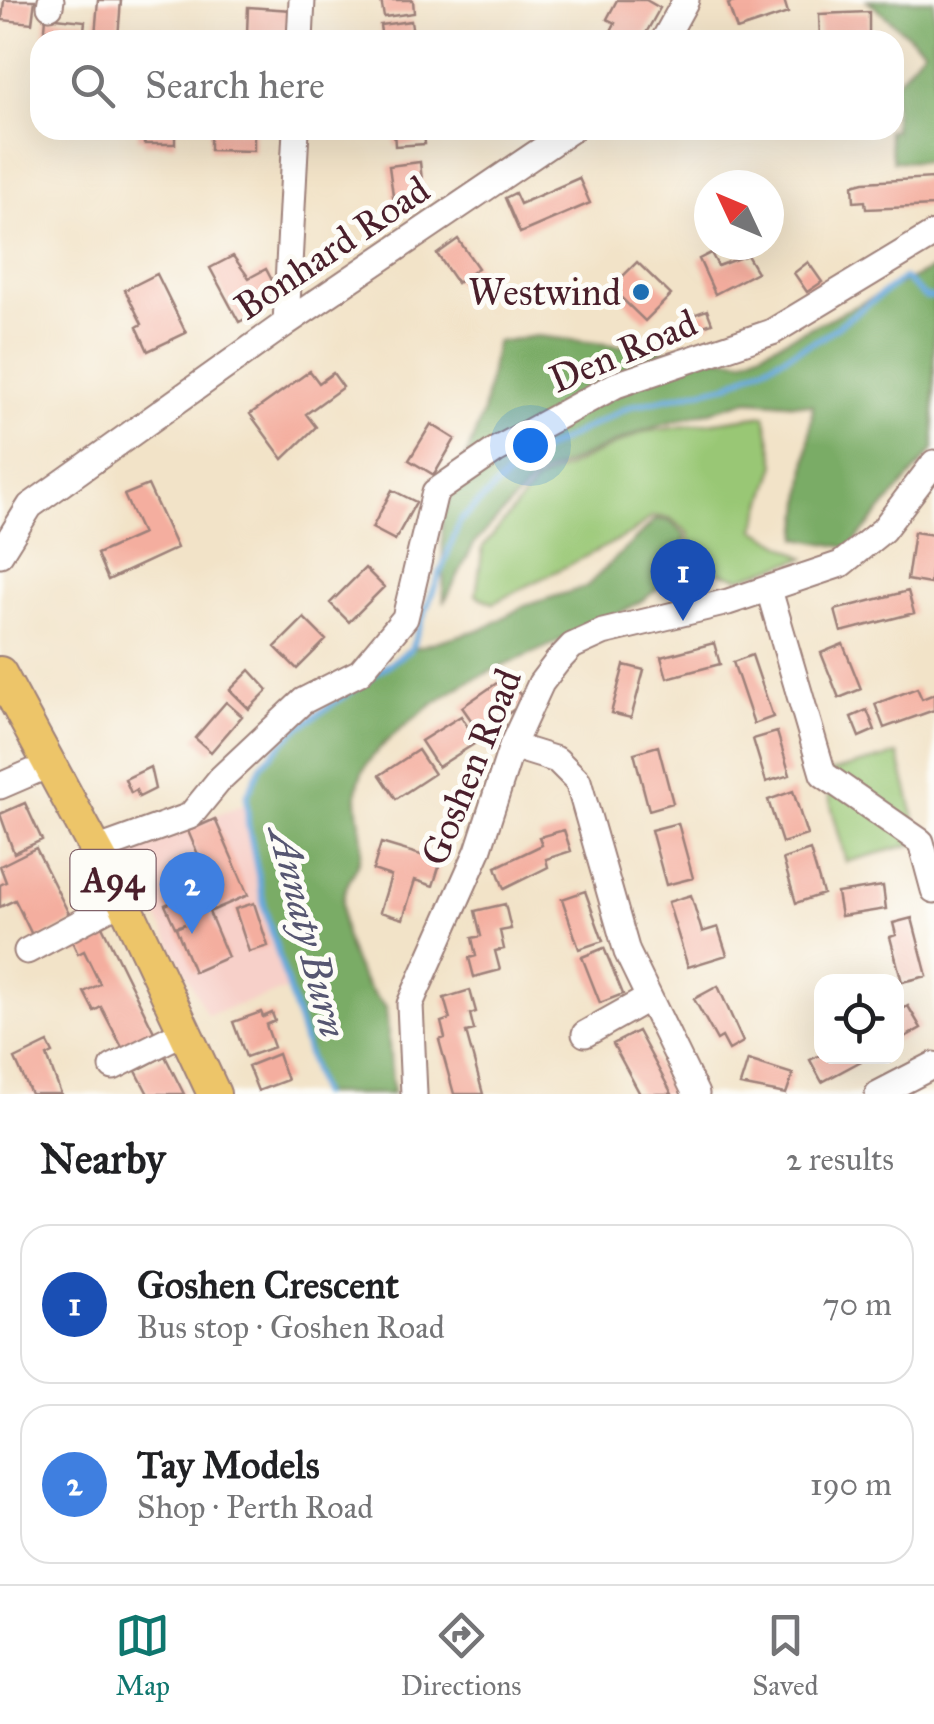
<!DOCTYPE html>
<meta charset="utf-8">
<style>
:root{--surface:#fff;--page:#f2f2f2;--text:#202124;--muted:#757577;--line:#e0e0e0;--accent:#0f766e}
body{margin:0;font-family:"IM FELL Great Primer",serif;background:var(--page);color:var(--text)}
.controls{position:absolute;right:30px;bottom:30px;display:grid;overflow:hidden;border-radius:20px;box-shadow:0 10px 40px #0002}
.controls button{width:90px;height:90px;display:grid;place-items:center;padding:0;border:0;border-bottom:2px solid var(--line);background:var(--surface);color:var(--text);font:50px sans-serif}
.compass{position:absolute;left:694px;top:170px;width:90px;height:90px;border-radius:50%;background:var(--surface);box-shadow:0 10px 40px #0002;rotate:314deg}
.you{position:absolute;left:530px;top:445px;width:35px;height:35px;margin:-25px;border:8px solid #fff;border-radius:50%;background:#1a73e8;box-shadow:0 0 0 15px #1a73e833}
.badge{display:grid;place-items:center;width:65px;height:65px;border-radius:50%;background:var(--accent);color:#fff;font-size:32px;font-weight:700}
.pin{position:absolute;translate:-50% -82px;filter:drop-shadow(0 2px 5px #0008)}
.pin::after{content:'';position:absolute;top:52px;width:35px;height:30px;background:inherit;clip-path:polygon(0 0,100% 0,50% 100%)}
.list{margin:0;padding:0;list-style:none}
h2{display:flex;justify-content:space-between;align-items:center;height:130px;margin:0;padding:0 40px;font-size:42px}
h2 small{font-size:32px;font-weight:400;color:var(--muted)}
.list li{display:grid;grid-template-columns:65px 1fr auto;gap:30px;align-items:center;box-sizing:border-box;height:160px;margin:0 20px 20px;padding:0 20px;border:2px solid var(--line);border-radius:30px}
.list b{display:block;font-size:38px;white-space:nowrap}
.list p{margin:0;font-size:32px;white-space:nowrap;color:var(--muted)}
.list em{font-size:32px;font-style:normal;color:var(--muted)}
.icon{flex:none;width:55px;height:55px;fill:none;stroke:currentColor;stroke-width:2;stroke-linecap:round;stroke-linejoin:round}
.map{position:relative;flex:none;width:934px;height:1094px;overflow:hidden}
.search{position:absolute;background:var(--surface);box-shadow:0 10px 40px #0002;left:30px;right:30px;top:30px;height:110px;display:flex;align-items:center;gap:25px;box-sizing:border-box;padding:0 35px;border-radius:30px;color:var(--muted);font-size:38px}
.sheet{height:490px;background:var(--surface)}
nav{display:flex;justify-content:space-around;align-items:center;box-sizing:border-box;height:140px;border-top:2px solid var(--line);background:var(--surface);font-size:28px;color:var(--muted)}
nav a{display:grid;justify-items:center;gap:5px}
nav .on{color:var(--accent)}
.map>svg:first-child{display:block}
.built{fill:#f7d0c9}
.green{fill:#99c775;stroke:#727350;stroke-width:2.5}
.forest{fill:#7aac66;stroke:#626648;stroke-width:2.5}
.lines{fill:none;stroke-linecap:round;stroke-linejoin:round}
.stream{stroke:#67a9db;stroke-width:6}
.building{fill:#f4ae9f}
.minor-casing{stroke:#9e817a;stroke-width:29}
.major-casing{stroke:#9e817a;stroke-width:36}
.minor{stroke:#fff;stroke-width:25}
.major{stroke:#edc569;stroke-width:32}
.poi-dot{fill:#1f6fb2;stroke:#fdfcf7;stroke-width:4}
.labels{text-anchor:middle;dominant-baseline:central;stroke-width:10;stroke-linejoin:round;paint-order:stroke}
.shield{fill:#fdfcf7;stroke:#806168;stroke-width:2.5}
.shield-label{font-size:35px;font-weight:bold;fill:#4a1f2b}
.street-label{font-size:38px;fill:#4a1f2b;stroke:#fdfcf7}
.poi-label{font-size:38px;fill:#4a1f2b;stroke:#fdfcf7;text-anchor:end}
.water-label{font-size:40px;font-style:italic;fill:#565671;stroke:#fdfcf7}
</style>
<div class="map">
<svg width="934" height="1094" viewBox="0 0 934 1094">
<rect width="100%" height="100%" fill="#fdfcf7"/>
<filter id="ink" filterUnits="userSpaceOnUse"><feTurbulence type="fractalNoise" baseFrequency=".01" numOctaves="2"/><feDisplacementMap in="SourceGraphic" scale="20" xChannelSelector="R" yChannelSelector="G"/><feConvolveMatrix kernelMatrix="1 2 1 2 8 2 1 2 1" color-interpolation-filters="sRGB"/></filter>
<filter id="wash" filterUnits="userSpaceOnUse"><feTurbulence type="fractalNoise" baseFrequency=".0048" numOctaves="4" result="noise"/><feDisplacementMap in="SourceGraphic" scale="40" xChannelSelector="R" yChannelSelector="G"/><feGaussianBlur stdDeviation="2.25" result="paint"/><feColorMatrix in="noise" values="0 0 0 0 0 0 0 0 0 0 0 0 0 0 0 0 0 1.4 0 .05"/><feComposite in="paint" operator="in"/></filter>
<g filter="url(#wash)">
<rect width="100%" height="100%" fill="#f2e3c8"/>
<path class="built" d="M247,803L289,989L207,1015L123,850Z"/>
<path class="green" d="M765,415L776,464L755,529L805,558L740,578L692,565L689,533L670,518L653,516L632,533L493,603L476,595L483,547L537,481L643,432Z
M898,754L921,842L846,862L823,774Z"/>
<path class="forest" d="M867,0H934V162L893,161L887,130H894V85L924,49Z
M934,268V449L849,548L798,538L813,405L748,400L642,431L536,477L474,544L444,603L442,520L483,413L496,342L537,336L743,360Z
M656,519L670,521L686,536C676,598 621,610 572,635C540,651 508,663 476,678C447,692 393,731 373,756C338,798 373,824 358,864C353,875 344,887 343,899C338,936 359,984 386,1007L393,1094H320L265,909L248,824L247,796L262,764L297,729L411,649L485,628L524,606L586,587Z"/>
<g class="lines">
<path class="stream" d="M320,1094L265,909L248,824L247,796L262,764L297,729L411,649L460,521L525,459L631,406L727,385L821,338L904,278L925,297H934"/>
</g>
<g id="blocks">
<path class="building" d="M4,0H35L32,23L2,20Z
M98,0H121L118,38L95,36Z
M381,0H413L414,13L384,17Z
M617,0H646L660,8L642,40H629L611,31L615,23L607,19Z
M741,0H784L788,13L737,30L728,4Z
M248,7L291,10L289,40H264V34L247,33Z
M869,12V40H820L819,14Z
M46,17L85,21L83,40H44Z
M411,21L414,40H382L380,25Z
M138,130H175V144H144V139H138Z
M210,130H254V151L210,150Z
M394,130H424L425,144L395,146Z
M420,162L424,199L394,203L389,166Z
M579,178L590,203L520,233L505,198L515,193L520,204Z
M933,178L934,206L866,209L865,201L854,202L853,185L864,182Z
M458,239L478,268L457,283L437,254Z
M711,253L718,266L747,255L757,272L715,294L699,259Z
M233,256L249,278L266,269L277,290L259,300L264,309L239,322L210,268Z
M637,262L671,295L645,321L611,288Z
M808,262L822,282L807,292L794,273Z
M157,274L186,333L148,351L137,327L142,324L125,290Z
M707,310L712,323L695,329L690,316Z
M310,371L319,383L333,373L343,387L306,414L316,427L283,459L250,414Z
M431,424L455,439L434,475L409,460Z
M148,485L177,548L108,580L97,554L142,534L124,495Z
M392,490L416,502L395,540L372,528Z
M914,532L934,535L930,584L907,580Z
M365,568L384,587L349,622L330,603Z
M908,591L914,613L841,632L835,610Z
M304,618L326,640L297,669L275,647Z
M714,643L720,664L667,678L661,657Z
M843,644L861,689L839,698L821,653Z
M752,655L773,717L754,724L733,662Z
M624,665L644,670L631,718L611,713Z
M250,670L268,690L249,709L230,690Z
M507,676L525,702L480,733L462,707Z
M917,688L922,699L934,694V710L884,728L875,704Z
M226,702L242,716L211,752L195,738Z
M867,710L875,730L859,737L851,717Z
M461,716L477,742L438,767L421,741Z
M777,732L790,775L766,782L753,739Z
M658,746L673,803L649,810L634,753Z
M418,750L434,774L396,799L380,775Z
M150,767L155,789L139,797L136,790L131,793L125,779Z
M793,791L807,835L782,843L768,800Z
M25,803L42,840L14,853L0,814Z
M215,819L248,895L209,912L228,957L194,972L176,928L185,924L175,927L165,905L211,885L188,831Z
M678,823L693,878L666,885L651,830Z
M564,830L571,851L546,859L548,867L504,889L496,867L542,845L539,837Z
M381,843L441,861L433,886L415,880L403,919L380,912L391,876L373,870Z
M36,848L73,922L35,941L15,900L0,907V885L6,882L0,866Z
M810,850L823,894L796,903L783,859Z
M883,886L886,909L841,916L837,893Z
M585,891L603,941L579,949L562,899Z
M691,895L702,932L718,927L727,955L688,967L668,902Z
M254,903L268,946L249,952L235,909Z
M505,904L511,929L500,931L504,949L495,951L500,970L474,977L469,958L476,956L472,938L481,936L475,911Z
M912,918L927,976L902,982L890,937L896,935L893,923Z
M100,922L156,1036L125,1053L101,1007L94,1011L84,992L100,984L84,951L78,954L70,937Z
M604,948L623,994L600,1003L582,957Z
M718,986L743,1042L729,1050L722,1037L717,1040L694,999Z
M470,990L476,1012L470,1014L474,1030L466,1032L483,1094H454L439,1040L445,1038L441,1022L450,1019L444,998Z
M908,1006L921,1028L896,1042V1013Z
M261,1012L263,1017L272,1013L275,1021L266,1025L274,1047L246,1057L233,1022Z
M638,1031L672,1094H640L613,1044Z
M48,1043L53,1053L47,1056L61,1094H31L15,1059Z
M278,1054L287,1080L258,1091L248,1066Z
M822,1054L861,1056L863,1060L822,1082L810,1060Z
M165,1056L184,1094H148L136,1071Z
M748,1060L793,1074L786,1094L740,1085Z"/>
</g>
</g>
<g filter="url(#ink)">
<use href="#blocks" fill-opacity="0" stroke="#9e817a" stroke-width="2.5"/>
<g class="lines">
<defs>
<path id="minor" d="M50,6L51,0
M300,40L302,0
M664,40L686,0
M286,323L296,130
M0,554L30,506L286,323L571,130
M769,590L823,774L921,842L934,890
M512,746L557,760L578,781L627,952L696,1094
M0,786L51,764
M96,850L190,816L221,778L303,701L360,672L405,618L435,492L496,450L616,385L772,332L934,234
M27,951L123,900
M585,1034L649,998
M113,1067L185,1031
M414,1094L410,1004L478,851L512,746L541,683L557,662L572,646L603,632L728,602L841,564L883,530L934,463
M878,1094L934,1065"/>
<path id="major" d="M0,673L123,900L214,1094"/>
</defs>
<use href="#minor" class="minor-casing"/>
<use href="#major" class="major-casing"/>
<use href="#minor" class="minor"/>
<use href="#major" class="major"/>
</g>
</g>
<circle class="poi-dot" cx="641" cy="292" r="10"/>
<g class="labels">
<rect class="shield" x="70.5" y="850" width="85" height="60" rx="8"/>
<g class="shield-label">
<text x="113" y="880">A94</text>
</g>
<g class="street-label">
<text transform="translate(332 248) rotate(-34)">Bonhard Road</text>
<text transform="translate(623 351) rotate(-23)">Den Road</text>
<text transform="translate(471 767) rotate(-68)">Goshen Road</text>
</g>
<g class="poi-label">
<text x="621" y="292">Westwind</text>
</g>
<g class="water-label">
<text transform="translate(308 932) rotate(76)">Annaty Burn</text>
</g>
</g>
</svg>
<div class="controls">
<button><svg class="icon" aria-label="locate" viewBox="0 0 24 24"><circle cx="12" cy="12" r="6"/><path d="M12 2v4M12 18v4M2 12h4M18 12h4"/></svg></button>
</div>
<svg class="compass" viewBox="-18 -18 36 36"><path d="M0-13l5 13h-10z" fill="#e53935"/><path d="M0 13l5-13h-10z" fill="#757577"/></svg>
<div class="you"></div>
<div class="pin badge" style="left:683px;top:621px;background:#1a4fb4">1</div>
<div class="pin badge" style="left:192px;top:934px;background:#3f7fe0">2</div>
<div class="search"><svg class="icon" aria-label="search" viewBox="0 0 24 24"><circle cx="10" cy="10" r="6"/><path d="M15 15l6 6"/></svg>Search here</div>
</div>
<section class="sheet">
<h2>Nearby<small>2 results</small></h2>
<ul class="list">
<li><span class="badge" style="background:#1a4fb4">1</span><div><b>Goshen Crescent</b><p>Bus stop · Goshen Road</p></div><em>70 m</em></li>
<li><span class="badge" style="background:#3f7fe0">2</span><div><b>Tay Models</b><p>Shop · Perth Road</p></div><em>190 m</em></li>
</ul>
</section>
<nav>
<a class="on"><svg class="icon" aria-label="map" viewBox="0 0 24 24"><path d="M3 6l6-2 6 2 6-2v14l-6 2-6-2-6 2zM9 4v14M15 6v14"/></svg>Map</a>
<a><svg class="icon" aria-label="directions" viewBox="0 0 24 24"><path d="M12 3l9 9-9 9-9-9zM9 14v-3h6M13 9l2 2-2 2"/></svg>Directions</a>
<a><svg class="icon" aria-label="saved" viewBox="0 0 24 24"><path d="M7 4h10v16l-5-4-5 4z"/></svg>Saved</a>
</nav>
